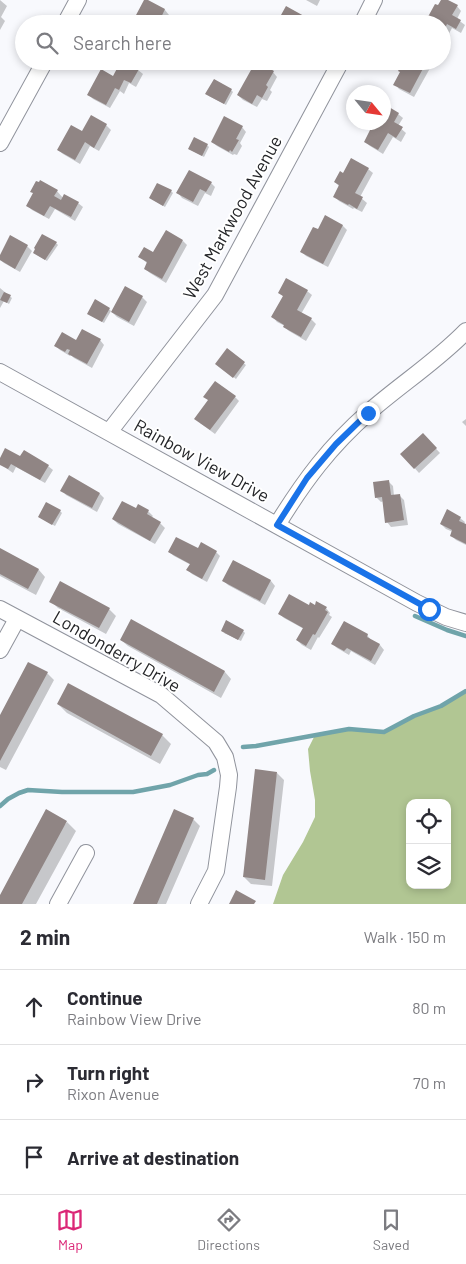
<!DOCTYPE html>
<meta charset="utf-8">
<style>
:root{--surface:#fff;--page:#f2f2f3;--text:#2b2b33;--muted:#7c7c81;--line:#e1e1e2;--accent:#db2777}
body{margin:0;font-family:Barlow,sans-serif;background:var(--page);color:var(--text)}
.controls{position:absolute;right:15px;bottom:15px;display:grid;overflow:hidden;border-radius:10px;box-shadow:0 2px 8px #0003}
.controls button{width:45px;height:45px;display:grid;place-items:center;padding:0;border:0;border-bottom:1px solid var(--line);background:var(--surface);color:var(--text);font:25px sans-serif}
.compass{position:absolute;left:346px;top:85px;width:45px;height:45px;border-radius:50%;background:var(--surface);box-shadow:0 2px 8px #0003;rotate:119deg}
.stop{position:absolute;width:15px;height:15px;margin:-11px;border:4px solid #1a73e8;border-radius:50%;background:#fff}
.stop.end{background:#1a73e8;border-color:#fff;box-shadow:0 1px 5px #0008}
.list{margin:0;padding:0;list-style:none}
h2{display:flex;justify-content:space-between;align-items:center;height:65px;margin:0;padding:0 20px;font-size:21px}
h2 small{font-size:16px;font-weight:400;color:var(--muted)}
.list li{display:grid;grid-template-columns:32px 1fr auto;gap:15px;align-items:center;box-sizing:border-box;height:75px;padding:0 20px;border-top:1px solid var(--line)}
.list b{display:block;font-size:19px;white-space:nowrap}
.list p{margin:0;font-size:16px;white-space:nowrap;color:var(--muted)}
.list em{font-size:16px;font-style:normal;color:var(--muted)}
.icon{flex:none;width:28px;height:28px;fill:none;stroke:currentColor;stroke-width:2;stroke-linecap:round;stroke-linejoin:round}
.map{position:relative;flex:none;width:466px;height:904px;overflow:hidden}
.search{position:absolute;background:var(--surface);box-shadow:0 2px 8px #0003;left:15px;right:15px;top:15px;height:55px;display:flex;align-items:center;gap:12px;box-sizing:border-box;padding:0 18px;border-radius:28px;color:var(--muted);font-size:19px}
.sheet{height:290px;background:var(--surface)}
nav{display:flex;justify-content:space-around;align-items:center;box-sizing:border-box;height:70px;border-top:1px solid var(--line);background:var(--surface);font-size:14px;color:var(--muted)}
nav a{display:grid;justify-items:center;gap:2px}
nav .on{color:var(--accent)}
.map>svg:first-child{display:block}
.forest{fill:#b1c693;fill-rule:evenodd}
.shadow{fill:#0003}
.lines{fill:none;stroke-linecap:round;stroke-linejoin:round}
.stream{stroke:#70a4aa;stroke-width:4.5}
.building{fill:#908584}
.minor-casing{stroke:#90939c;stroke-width:18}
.minor{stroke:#fff;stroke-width:16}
.route{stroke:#1a73e8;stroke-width:6}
.labels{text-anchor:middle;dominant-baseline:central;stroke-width:4;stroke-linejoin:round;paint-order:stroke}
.street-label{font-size:18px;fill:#242528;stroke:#fff}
</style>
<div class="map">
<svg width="466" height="904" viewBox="0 0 466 904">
<rect width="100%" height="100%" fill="#f8f9fd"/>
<path class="forest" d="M466,691V904H273L283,875L303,842L315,817V800L310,771L308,749L315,735L349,729L384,732L414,716L441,706ZM410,803H447V885H410Z"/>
<path class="shadow" d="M0,0L7,6L1,17L5,21L0,30Z
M145,0L165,10L169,15L164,24H125L135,18Z
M306,0H320L317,6Z
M442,0H446L457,6L461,11L457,19L465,25L461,33L452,28L444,43L442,42V24L438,7Z
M303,17L308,21L306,24H278Z
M405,61H434L414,97L399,89L395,84Z
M138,70L143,74L136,87L129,83L124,94L120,91L110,108L93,99L89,95L113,77Z
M273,72L277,77L270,90L272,92L267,101L262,99L257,107L243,100L238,95Z
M231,90L233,92L226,105L209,96Z
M384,106L398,114L403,118L398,126L406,133L401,142L393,137L383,154L370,146L365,142L384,122Z
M106,125L111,130L99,151L90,146L80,164L63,154L58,150L83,133Z
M242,127L246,132L240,143L242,146L237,155L234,154L233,155L217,146L212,142Z
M207,145L209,147L204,157L189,149Z
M368,169L373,173L360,197L367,203L362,212L354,208L353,209L339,201L335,197L340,187L335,182L344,174Z
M211,183L215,187L211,196L205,193L198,206L182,198L178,193Z
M57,191L63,198L78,203L83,207L75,221L55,209L49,219L32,210L28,206Z
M171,191L173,193L165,207L150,198Z
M326,217L343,226L347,230L328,267L306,256L302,252L319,231Z
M183,241L187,245L166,283L150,273L145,269L148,264L140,257L154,254Z
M56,243L58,245L47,261L34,253L37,249Z
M27,246L32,251L20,272L4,263L0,260V257Z
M0,288L12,298L9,304L4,301L0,308Z
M126,288L142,297L147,302L134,326L117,317L111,311L104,323L90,315L109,309L112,312Z
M307,291L312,295L301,314L311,319L316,324L306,341L289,331L284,327L285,326L277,322L273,317L284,297L279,292Z
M100,340L104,345L92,368L74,358L71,355L70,356L60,350L56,346L77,342Z
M227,350L246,365L236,379L219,365Z
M235,397L239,401L215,434L200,423L209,401Z
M466,419V426L462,422Z
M423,435L440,453L419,473L402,454Z
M21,458L48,466L53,470L45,483L16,467L13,473L0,464V460Z
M388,481L393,486L394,496L399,495L404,500L408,525L391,527L387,522L384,501L381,502L376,497Z
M62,490L100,494L104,498L97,512L66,495Z
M136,510L148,511L153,516L151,518L160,523L165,528L155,544L118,524L113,519Z
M60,511L62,513L55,526L39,517Z
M460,518L465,522L464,524L466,525V545L456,540L451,535L453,532L446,529L441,524Z
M0,549L39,570L45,577L36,595L0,576Z
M169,552H216L220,556L207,582L192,574L188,570L191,565L174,556Z
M234,562L271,581L275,586L265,605L228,585L224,581Z
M51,601L109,609L116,616L106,634L58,608Z
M326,608L330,613L329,615L332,617L319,638L318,637L311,650L302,645L297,640L304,629L284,618L279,613Z
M131,621L225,672L231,679L221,698L128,646L121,640Z
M243,631L245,633L241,641L224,633Z
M367,635L372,641L380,645L384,650L375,665L351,651L349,655L337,648L333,644Z
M47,673L54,680L6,770L0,767V717Z
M58,704L162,735L171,744L160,764L67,713Z
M277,773L284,780L272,886L251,884L244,877Z
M193,819L200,826L166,904H134Z
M67,822L76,831L36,904H0V897Z"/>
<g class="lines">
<path class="stream" d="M415,616L447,630L466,636
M243,747L256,746L349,729L384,732L414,716L441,706L466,691
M0,806L8,799L19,793L28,790L62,792H133L170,785L198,775L207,774L214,770"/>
</g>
<path class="building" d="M144,0H148L165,9L158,24H154L150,22L149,24H123L126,19L128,20L131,15L135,17Z
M441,0H448L458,5L452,15L461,20L456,29L447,24L442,34V24H424L435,4L438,5Z
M286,6L304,16L300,24H276Z
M121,61H125L139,69L131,83L124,80L119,90L115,88L106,105L87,95L101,69L113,76Z
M256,61L274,71L266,85L268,87L262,98L257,95L252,104L237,95Z
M404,61H427L410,93L393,85L400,72L398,71Z
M214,79L232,89L224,104L205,94Z
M384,104L399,113L394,122L403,127L396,138L388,133L378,150L364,142L370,130L367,129L371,122H384Z
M91,115L107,124L94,148L85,142L75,160L57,150L71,125L82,131Z
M224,116L243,126L236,139L239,140L232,152L230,150L229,152L211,142Z
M194,137L208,144L202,156L188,149Z
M351,158L369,168L355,193L363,197L357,209L349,204L348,205L333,197L339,185L334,182L340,171L343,173Z
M189,170L212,182L206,192L200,189L193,202L176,193Z
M40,180L58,190L54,196L61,200L64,194L79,202L71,217L50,206L44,216L26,206L33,193L30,192L36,181L39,182Z
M157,183L172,190L163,206L149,198Z
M325,215L343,225L323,264L300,252L313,227L318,229Z
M166,230L183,240L162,279L144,269L147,262L138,257L144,247L153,252Z
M42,234L57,242L45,260L33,253L35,249L34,248Z
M10,235L28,245L15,269L0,260V255Z
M286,278L308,290L297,310L312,318L301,337L283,327L284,325L271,317L283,296L278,293Z
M125,286L143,296L129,322L111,312Z
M4,292L11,295L7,303L0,300Z
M95,299L110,308L102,322L87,314Z
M82,329L101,339L87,364L68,354L70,350L67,349L65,352L54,346L62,332L76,340Z
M227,348L245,362L233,378L215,364Z
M215,381L236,396L210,430L194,419L208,400L203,397Z
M423,433L437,448L414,469L400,454Z
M5,448L20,456L24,450L49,465L40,480L11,464L8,469L0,465V458Z
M69,475L100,493L92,508L60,491Z
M389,480L391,495L400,494L404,520L385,523L382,497L375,498L373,482Z
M122,501L136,508L138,504L149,510L147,514L161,522L150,541L112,519Z
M46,502L61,510L52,525L38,517Z
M447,509L461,517L459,521L466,524V544L450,536L452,530L440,524Z
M176,537L198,548L201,542L217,551L202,579L186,570L190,564L168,552Z
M0,548L39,569L28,589L0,574Z
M233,560L271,580L260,601L222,581Z
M60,581L110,608L99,628L49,602Z
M289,594L309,605L310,602L315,605L316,601L327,607L325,610L328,612L315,635L313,634L306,646L296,640L303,628L278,614Z
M131,619L225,671L214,692L120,640Z
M226,620L244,630L238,640L221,631Z
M344,621L368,634L367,637L380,644L371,661L347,648L344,651L331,644Z
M28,662L48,672L0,761V715Z
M68,683L163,734L151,756L57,704Z
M255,769L277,772L265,880L243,877Z
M46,809L67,821L22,904H0V895Z
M174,809L194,818L157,904H133Z
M236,890L256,901L254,904H229Z"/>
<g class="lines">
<defs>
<path id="minor" d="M65,24L78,0
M362,24L374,0
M0,143L45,61
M0,372L417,603L446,617L466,623
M109,432L215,295L341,61
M277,525C304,481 330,446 369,412C401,384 437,361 466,331
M0,609L161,695L216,742L225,757L229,775L228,787L216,871L199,904
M0,650L17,619
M58,904L86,853"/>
</defs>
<use href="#minor" class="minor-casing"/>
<use href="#minor" class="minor"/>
</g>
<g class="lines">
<path class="route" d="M368,413L336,444L307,478L277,525L429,609"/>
</g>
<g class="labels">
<g class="street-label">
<text transform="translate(232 217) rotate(-61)">West Markwood Avenue</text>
<text transform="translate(202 460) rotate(29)">Rainbow View Drive</text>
<text transform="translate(117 651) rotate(30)">Londonderry Drive</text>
</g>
</g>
</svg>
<div class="controls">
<button><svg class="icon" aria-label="locate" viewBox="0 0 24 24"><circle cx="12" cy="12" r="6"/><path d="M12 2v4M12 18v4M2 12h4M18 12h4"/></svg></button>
<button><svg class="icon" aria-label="layers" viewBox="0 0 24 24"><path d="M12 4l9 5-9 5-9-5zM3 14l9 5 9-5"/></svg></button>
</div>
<svg class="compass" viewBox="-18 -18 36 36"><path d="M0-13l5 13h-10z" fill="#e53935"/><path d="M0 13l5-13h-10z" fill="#7c7c81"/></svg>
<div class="stop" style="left:429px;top:609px"></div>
<div class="stop end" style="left:368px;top:413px"></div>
<div class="search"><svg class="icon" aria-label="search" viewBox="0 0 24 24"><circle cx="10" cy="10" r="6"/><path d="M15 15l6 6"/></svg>Search here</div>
</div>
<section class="sheet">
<h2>2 min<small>Walk · 150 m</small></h2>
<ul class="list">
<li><svg class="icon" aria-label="ahead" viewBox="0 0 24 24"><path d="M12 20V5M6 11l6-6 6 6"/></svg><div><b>Continue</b><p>Rainbow View Drive</p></div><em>80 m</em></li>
<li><svg class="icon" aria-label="right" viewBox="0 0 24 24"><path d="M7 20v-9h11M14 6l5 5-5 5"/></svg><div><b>Turn right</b><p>Rixon Avenue</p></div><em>70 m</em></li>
<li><svg class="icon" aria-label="arrive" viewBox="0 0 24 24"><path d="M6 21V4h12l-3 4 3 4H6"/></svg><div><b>Arrive at destination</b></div></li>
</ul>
</section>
<nav>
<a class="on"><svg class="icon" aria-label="map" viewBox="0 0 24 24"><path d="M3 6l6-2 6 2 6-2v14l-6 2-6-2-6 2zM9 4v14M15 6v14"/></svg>Map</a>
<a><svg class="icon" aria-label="directions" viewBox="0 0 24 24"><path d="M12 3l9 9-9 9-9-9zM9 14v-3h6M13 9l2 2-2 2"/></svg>Directions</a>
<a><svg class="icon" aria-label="saved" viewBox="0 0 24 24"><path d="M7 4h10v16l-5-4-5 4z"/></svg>Saved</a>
</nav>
